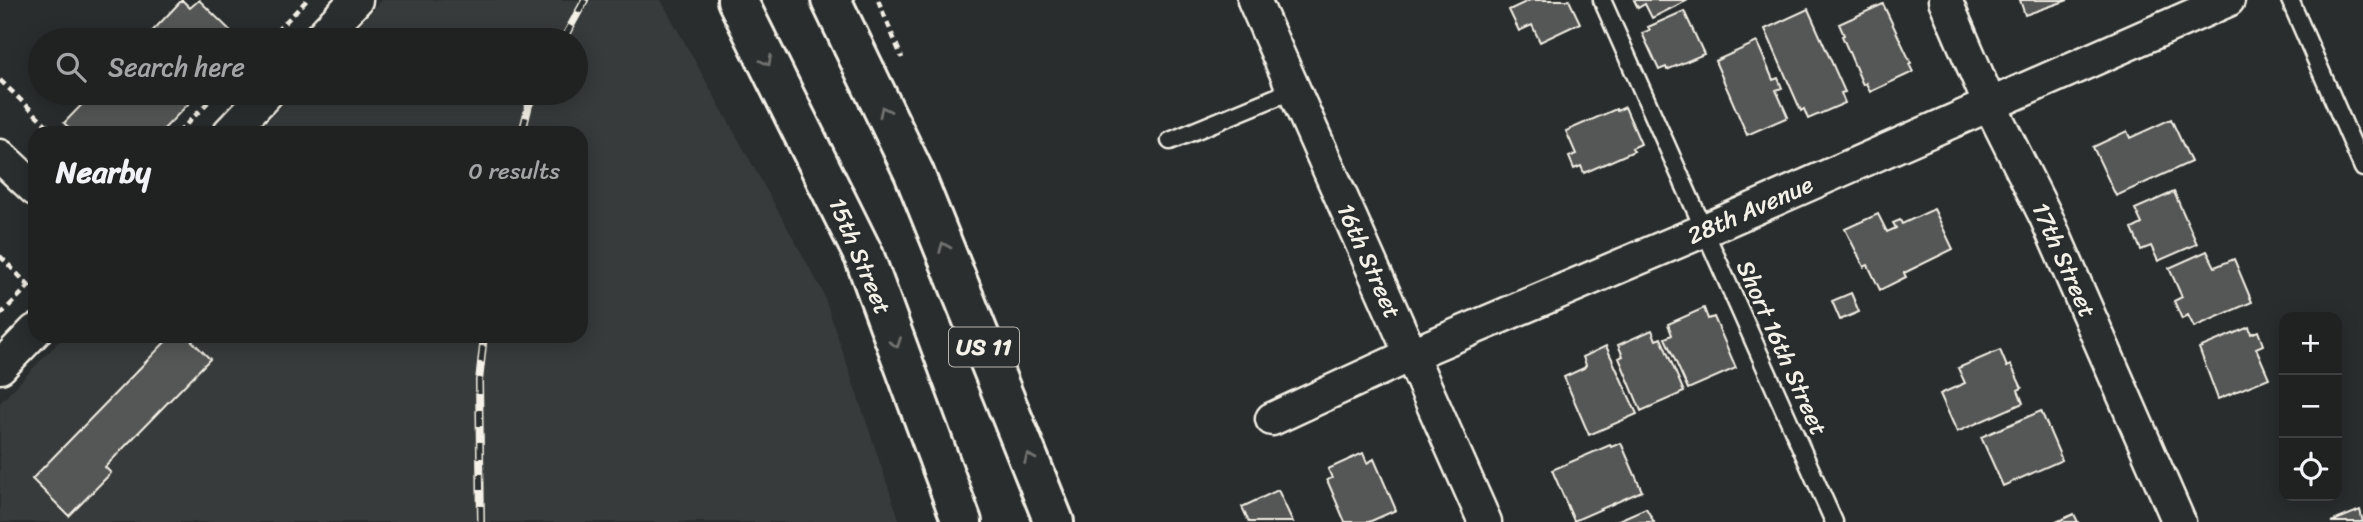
<!DOCTYPE html>
<meta charset="utf-8">
<style>
:root{--surface:#202222;--page:#2d2f2f;--text:#f1f3f6;--muted:#a2a4a5;--line:#3d3f40}
body{margin:0;font-family:Sriracha,sans-serif;background:var(--page);color:var(--text)}
.controls{position:absolute;right:21px;bottom:21px;display:grid;overflow:hidden;border-radius:14px;box-shadow:0 4px 18px #0003}
.controls button{width:63px;height:63px;display:grid;place-items:center;padding:0;border:0;border-bottom:2px solid var(--line);background:var(--surface);color:var(--text);font:35px sans-serif}
.list{margin:0;padding:0;list-style:none}
h2{display:flex;justify-content:space-between;align-items:center;height:91px;margin:0;padding:0 28px;font-size:30px}
h2 small{font-size:23px;font-weight:400;color:var(--muted)}
.icon{flex:none;width:38px;height:38px;fill:none;stroke:currentColor;stroke-width:2;stroke-linecap:round;stroke-linejoin:round}
.map{position:relative;flex:none;width:2363px;height:522px;overflow:hidden}
.search{position:absolute;background:var(--surface);box-shadow:0 4px 18px #0003;left:28px;top:28px;width:560px;height:77px;display:flex;align-items:center;gap:18px;box-sizing:border-box;padding:0 24px;border-radius:38px;color:var(--muted);font-size:26px}
.panel{position:absolute;background:var(--surface);box-shadow:0 4px 18px #0003;left:28px;top:126px;width:560px;height:217px;border-radius:21px}
.map>svg:first-child{display:block}
.built{fill:#373a3a}
.building{fill:#555756;stroke:#f4f1e8;stroke-width:2}
.lines{fill:none;stroke-linecap:round;stroke-linejoin:round}
.lane-casing{stroke:#f4f1e8;stroke-width:21}
.street-casing{stroke:#f4f1e8;stroke-width:37}
.primary-casing{stroke:#f4f1e8;stroke-width:44}
.path{stroke:#f4f1e8;stroke-width:4.5;stroke-dasharray:7 5;stroke-linecap:butt}
.lane{stroke:#2a2d2e;stroke-width:16}
.street{stroke:#2a2d2e;stroke-width:32}
.primary{stroke:#2a2d2e;stroke-width:38}
.rail-casing{stroke:#f4f1e8;stroke-width:8}
.rail{stroke:#2a2d2e;stroke-width:5;stroke-dasharray:16;stroke-linecap:butt}
.oneway{stroke:#71726f}
.labels{text-anchor:middle;dominant-baseline:central;stroke-width:6;stroke-linejoin:round;paint-order:stroke}
.shield{fill:#2a2d2e;stroke:#b7b6b0;stroke-width:2}
.shield-label{font-size:23px;font-weight:bold;fill:#f4f1e8}
.street-label{font-size:24px;fill:#f4f1e8;stroke:#2a2d2e}
</style>
<div class="map">
<svg width="2363" height="522" viewBox="0 0 2363 522">
<rect width="100%" height="100%" fill="#2a2d2e"/>
<filter id="ink" filterUnits="userSpaceOnUse"><feTurbulence type="fractalNoise" baseFrequency=".0143" numOctaves="2"/><feDisplacementMap in="SourceGraphic" scale="14" xChannelSelector="R" yChannelSelector="G"/><feConvolveMatrix kernelMatrix="1 2 1 2 8 2 1 2 1" color-interpolation-filters="sRGB"/></filter>
<g filter="url(#ink)">
<path class="built" d="M382,0H661L822,290L900,522H0V403L64,336H581V133H256L294,93H576V40H344Z"/>
<path class="building" d="M182,0L190,8L199,0L240,40H144Z
M1530,0H1569L1580,23L1540,42L1532,25L1519,31L1509,10Z
M1634,0H1688L1652,18L1645,4L1638,8Z
M2020,0H2068L2025,15Z
M1883,4L1911,63L1909,64L1913,72L1870,92L1866,83L1863,85L1842,36L1844,35L1839,24Z
M1808,9L1845,92L1841,93L1845,103L1808,119L1804,109L1801,111L1765,29Z
M1684,11L1704,54L1667,70L1666,67L1659,70L1642,33L1650,30L1648,27Z
M1757,42L1773,80L1778,78L1782,88L1776,90L1788,117L1747,135L1715,61Z
M93,93H199L160,133H74L64,123Z
M1625,107L1641,144L1632,148L1634,151L1584,173L1581,166L1574,169L1569,157L1576,154L1566,131L1616,109L1617,111Z
M2171,119L2191,162L2116,196L2093,147L2127,131L2130,138Z
M2174,192L2197,244L2158,261L2151,246L2141,250L2132,229L2142,224L2135,209Z
M1934,209L1953,249L1904,273L1906,277L1880,290L1868,265L1864,267L1845,229L1878,214L1887,232L1896,228L1893,223L1900,220L1902,224Z
M2207,251L2215,267L2234,259L2252,302L2194,327L2188,315L2182,319L2174,301L2182,297L2169,268Z
M1851,293L1859,312L1840,320L1832,301Z
M1704,308L1708,319L1714,317L1736,368L1688,389L1665,338L1672,335L1668,324Z
M2249,327L2251,334L2258,331L2263,345L2256,348L2269,378L2218,399L2199,348Z
M1652,330L1656,340L1661,338L1684,392L1641,411L1619,358L1623,356L1618,345Z
M171,336H187L210,359L105,467L111,473L69,516L32,479Z
M1606,346L1637,414L1589,435L1564,377L1584,368L1586,365L1583,357Z
M2000,350L2007,367L2011,365L2022,388L2018,390L2023,403L1957,432L1940,394L1965,383L1958,368Z
M2041,411L2062,460L2003,486L1981,437Z
M1621,443L1642,491L1574,521L1552,470L1610,445L1611,447Z
M1363,453L1367,463L1374,459L1396,510L1369,522H1345L1327,480L1332,478L1328,469Z
M1278,490L1293,522H1249L1242,507Z
M1646,508L1654,522H1614Z
M2360,510L2363,522H2331Z
M2074,514L2078,522H2056Z"/>
<g class="lines">
<defs>
<path id="lane" d="M1602,0L1834,522
M2290,0L2363,168
M1170,141L1293,90"/>
<path id="street" d="M1254,0L1485,522
M1945,0L1990,105L2046,217L2179,522
M318,40L356,0
M229,133L267,93
M0,156L35,189
M0,367L35,331
M1272,419L1410,355L1705,230L2228,0"/>
<path id="primary" d="M737,0L864,256L962,522
M831,0L914,173L1054,522"/>
</defs>
<use href="#lane" class="lane-casing"/>
<use href="#street" class="street-casing"/>
<use href="#primary" class="primary-casing"/>
<path class="path" d="M878,0L902,58
M268,40L307,0
M0,80L55,133
M178,133L217,93
M0,256L29,286
M0,315L35,280"/>
<use href="#lane" class="lane"/>
<use href="#street" class="street"/>
<use href="#primary" class="primary"/>
<defs>
<path id="rail" d="M563,40L585,0
M522,133L529,105L535,93
M481,522L479,381L484,336"/>
</defs>
<use href="#rail" class="rail-casing"/>
<use href="#rail" class="rail"/>
</g>
<defs><path id="oneway-chevron" d="M-2-3.5L2.5 0L-2 3.5" fill="none" stroke-width="1.6" stroke-linecap="round" stroke-linejoin="round" transform="scale(1.75)"/></defs>
<g class="oneway">
<use href="#oneway-chevron" transform="translate(767 61) rotate(63)"/>
<use href="#oneway-chevron" transform="translate(884 111) rotate(-115)"/>
<use href="#oneway-chevron" transform="translate(944 247) rotate(-112)"/>
<use href="#oneway-chevron" transform="translate(896 343) rotate(70)"/>
<use href="#oneway-chevron" transform="translate(1029 458) rotate(-112)"/>
</g>
</g>
<g class="labels">
<rect class="shield" x="949" y="327.5" width="70" height="39" rx="5"/>
<g class="shield-label">
<text x="984" y="347">US 11</text>
</g>
<g class="street-label">
<text transform="translate(1750 210) rotate(-24)">28th Avenue</text>
<text transform="translate(860 256) rotate(67)">15th Street</text>
<text transform="translate(2064 260) rotate(66)">17th Street</text>
<text transform="translate(1369 261) rotate(66)">16th Street</text>
<text transform="translate(1782 348) rotate(66)">Short 16th Street</text>
</g>
</g>
</svg>
<div class="controls">
<button>+</button>
<button>−</button>
<button><svg class="icon" aria-label="locate" viewBox="0 0 24 24"><circle cx="12" cy="12" r="6"/><path d="M12 2v4M12 18v4M2 12h4M18 12h4"/></svg></button>
</div>
<div class="search"><svg class="icon" aria-label="search" viewBox="0 0 24 24"><circle cx="10" cy="10" r="6"/><path d="M15 15l6 6"/></svg>Search here</div>
<section class="panel">
<h2>Nearby<small>0 results</small></h2>
<ul class="list">
</ul>
</section>
</div>
